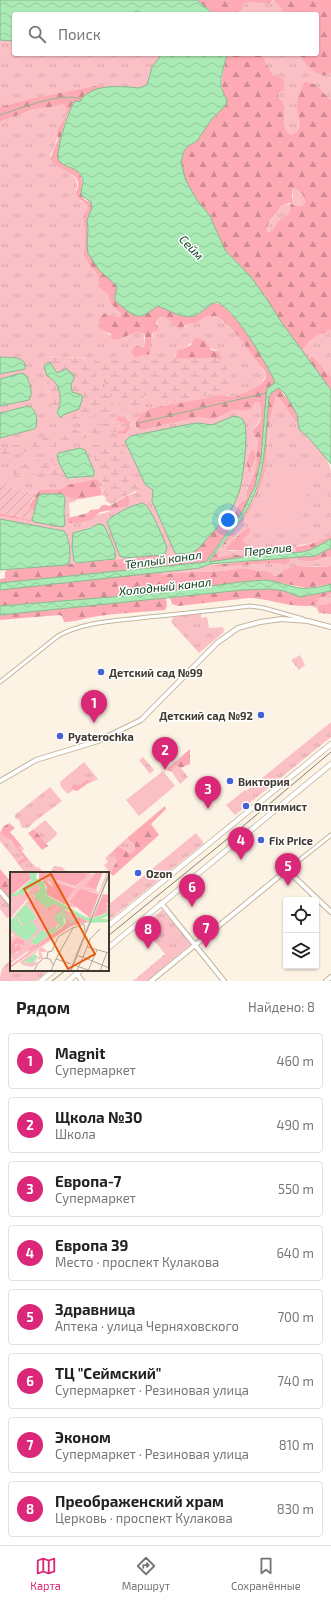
<!DOCTYPE html>
<html lang="ru">
<meta charset="utf-8">
<style>
:root{--surface:#fff;--page:#f6f6f6;--text:#222;--muted:#767676;--line:#e0e0e0;--accent:#db2777}
body{margin:0;font-family:"Exo 2",sans-serif;background:var(--page);color:var(--text)}
.controls{position:absolute;right:12px;bottom:12px;display:grid;overflow:hidden;border-radius:4px;box-shadow:0 1px 3px #0004}
.controls button{width:36px;height:36px;display:grid;place-items:center;padding:0;border:0;border-bottom:1px solid var(--line);background:var(--surface);color:var(--text);font:20px sans-serif}
.you{position:absolute;left:228px;top:520px;width:14px;height:14px;margin:-10px;border:3px solid #fff;border-radius:50%;background:#1a73e8;box-shadow:0 0 0 6px #1a73e833}
.badge{display:grid;place-items:center;width:26px;height:26px;border-radius:50%;background:var(--accent);color:#fff;font-size:13px;font-weight:700}
.pin{position:absolute;translate:-50% -33px;filter:drop-shadow(0 1px 2px #0008)}
.pin::after{content:'';position:absolute;top:21px;width:14px;height:12px;background:inherit;clip-path:polygon(0 0,100% 0,50% 100%)}
.list{margin:0;padding:0;list-style:none}
h2{display:flex;justify-content:space-between;align-items:center;height:52px;margin:0;padding:0 16px;font-size:17px}
h2 small{font-size:13px;font-weight:400;color:var(--muted)}
.list li{display:grid;grid-template-columns:26px 1fr auto;gap:12px;align-items:center;box-sizing:border-box;height:56px;margin:0 8px 8px;padding:0 8px;border:1px solid var(--line);border-radius:4px}
.list b{display:block;font-size:15px;white-space:nowrap}
.list p{margin:0;font-size:13px;white-space:nowrap;color:var(--muted)}
.list em{font-size:13px;font-style:normal;color:var(--muted)}
.icon{flex:none;width:22px;height:22px;fill:none;stroke:currentColor;stroke-width:2;stroke-linecap:round;stroke-linejoin:round}
.map{position:relative;flex:none;width:331px;height:981px;overflow:hidden}
.search{position:absolute;background:var(--surface);box-shadow:0 1px 3px #0004;left:12px;right:12px;top:12px;height:44px;display:flex;align-items:center;gap:10px;box-sizing:border-box;padding:0 14px;border-radius:4px;color:var(--muted);font-size:15px}
.sheet{height:564px;background:var(--surface)}
nav{display:flex;justify-content:space-around;align-items:center;box-sizing:border-box;height:56px;border-top:1px solid var(--line);background:var(--surface);font-size:11px;color:var(--muted)}
nav a{display:grid;justify-items:center;gap:2px}
nav .on{color:var(--accent)}
.map>svg:first-child{display:block}
.grass{fill:url(#grass-tufts);fill-rule:evenodd}
.forest{fill:url(#forest-firs);fill-rule:evenodd}
.wetland{fill:url(#wetland-marsh)}
.garden{fill:url(#garden-furrows)}
.pitch{fill:#fbc0c6}
.water{fill:url(#water-waves);stroke:#8ab68d}
.lines{fill:none;stroke-linecap:round;stroke-linejoin:round}
.stream{stroke:#8ab68d;stroke-width:1}
.street-casing{stroke:#c3b49c;stroke-width:5}
.secondary-casing{stroke:#c3b49c;stroke-width:6}
.primary-casing{stroke:#c3b49c;stroke-width:6}
.street{stroke:#fff;stroke-width:3}
.secondary{stroke:#fff;stroke-width:4}
.primary{stroke:#fff;stroke-width:4.5}
.tram{stroke:#867f73;stroke-width:1}
.poi-dot{fill:#4361d4;stroke:#fff;stroke-width:1.5}
.labels{text-anchor:middle;dominant-baseline:central;stroke-width:3;stroke-linejoin:round;paint-order:stroke}
.poi-label{font-size:11px;font-weight:bold;fill:#403a30;stroke:#fff;text-anchor:start}
.water-label{font-size:12px;font-style:italic;fill:#063816;stroke:#fff}
.inset-river{fill:none;stroke:#aaebb5;stroke-width:2}
.inset-road{fill:none;stroke:#b1a99c;stroke-width:1}
.view{fill:#e8590c;fill-opacity:0.15;stroke:#e8590c;stroke-width:2}
.inset-edge{fill:none;stroke:#403a30;stroke-width:2}
</style>
<div class="map">
<svg width="331" height="981" viewBox="0 0 331 981">
<defs>
<pattern id="grass-tufts" width="24" height="20" patternUnits="userSpaceOnUse"><rect width="24" height="20" fill="#fbc0c6"/><path d="M3 7l-1-3M5 7V3M7 7l1-3M15 17l-1-3M17 17v-4M19 17l1-3" fill="none" stroke="#d8a6aa"/></pattern>
<pattern id="forest-firs" width="22" height="20" patternUnits="userSpaceOnUse"><rect width="22" height="20" fill="#feaab4"/><path d="M5 1l3.5 6h-7zM16 11l3.5 6h-7z" fill="#cf8b93"/></pattern>
<pattern id="wetland-marsh" width="20" height="14" patternUnits="userSpaceOnUse"><rect width="20" height="14" fill="#fbc0c6"/><path d="M1 5h8M5 5V1M11 12h8M15 12V8" fill="none" stroke="#d8a6aa"/></pattern>
<pattern id="garden-furrows" width="10" height="10" patternUnits="userSpaceOnUse"><rect width="10" height="10" fill="#fbc0c6"/><path d="M-1 1l2-2M0 10L10 0M9 11l2-2" fill="none" stroke="#d8a6aa"/></pattern>
<pattern id="water-waves" width="16" height="10" patternUnits="userSpaceOnUse"><rect width="16" height="10" fill="#aaebb5"/><path d="M0 5q4-4 8 0t8 0" fill="none" stroke="#93ca9c"/></pattern>
</defs>
<rect width="100%" height="100%" fill="#fdf3e4"/>
<path class="grass" d="M273,0L281,8L283,14H233L241,11L244,4L247,2L267,4Z
M0,40L14,41V54H162L152,67L147,85L142,88L104,87L100,85L33,98L0,107Z
M261,54H300L324,76L331,73V100L326,95L297,107C298,118 303,130 291,135L286,131L284,122L285,106L278,96L279,92L284,91L285,85L273,75Z
M62,104H65L66,112L63,122L61,123C57,134 57,146 50,155L52,162C63,170 82,174 76,190L81,201L88,207L83,218L85,231L84,255L89,264L98,275L99,287L108,294L110,303L121,314L120,317H117L115,315L102,314L100,319L99,325C104,332 110,334 116,340L138,332L145,334L144,337L145,345L143,347L139,348L137,356L151,349V340L153,334L156,332L158,318C167,315 171,321 176,327H185L188,324L196,323L206,317L216,316L227,324L245,342L266,375L260,385L235,397L227,395L151,408L138,417L142,430L200,417L213,420L233,410L245,411L253,408L257,401L259,402C262,412 262,420 254,428L258,439L259,446L256,468L247,489V498C243,500 237,506 235,510C232,519 235,519 228,525L219,524L230,512L240,489L244,463L245,434L234,416L212,425L199,423L190,424L131,436L126,443L145,484L153,490L152,501L175,553L177,554H184L181,558L171,559L166,563V566H163V559L161,555L165,554C161,542 155,510 143,503L119,513L107,522L120,556L123,558L115,559V550L105,527L103,525C96,524 84,530 75,532L74,561L76,563L66,565C71,560 70,540 67,535C65,533 63,532 61,530L0,519V516L63,527C66,517 64,508 65,498L62,494L72,499H77L76,501L69,503L70,517L68,518L74,523H84L92,519L96,515L108,512L130,498L127,496L137,492L89,449L100,473L105,497L102,495L101,487L95,479L67,485L61,489L39,490L36,493C22,492 12,489 0,481V438L34,429C35,421 39,409 28,406L0,413V406L29,400L22,373L0,379V374L25,369C27,355 10,358 0,357V122L34,109L49,108ZM193,342L218,351L175,359L176,353ZM44,356L85,358L116,409L112,413L59,418L53,411L41,361ZM121,416L128,419L131,425L128,432L121,434L123,424ZM72,450L95,474L94,476L70,479L59,463L57,455L59,453ZM250,452H255L252,470L247,469Z
M294,188L303,194L305,204L301,206L294,204L290,212L279,220L272,231L267,232C267,220 277,216 281,206L290,204L293,197L292,190Z
M331,330V376L328,374L313,356L308,359L302,351C306,348 307,344 310,341C316,335 324,333 331,330Z
M276,396L279,398L295,421H299L298,426C309,442 328,452 331,472V536L314,543L299,545L295,550V553H291L289,549L218,557V550L223,544H226L248,514L260,488L268,444L269,424ZM248,528L242,540V550L229,551L228,546L237,535L244,532Z
M295,556L298,560C304,561 312,562 318,560C323,558 325,556 331,556V566C313,568 292,562 279,576H274L270,572L266,571H258L246,568L221,571L173,573L163,575L158,573L200,568L212,564L216,567L274,563L284,565L291,560V557Z
M331,594V603L320,605L317,608L310,606L317,604L320,598Z
M201,613V618L207,617L209,628L223,627L224,632L199,653L171,622L173,617Z
M300,655L305,665L299,670L291,660Z
M331,722V737L235,815L226,805L245,790L246,791Z
M143,757L154,770L150,774L139,760Z
M84,762L98,779L88,784L90,782L86,780L80,785L77,784L73,787V790L68,794L61,787L60,782Z
M175,765L181,768L188,777L180,784L172,772Z
M50,787L62,801L34,822L28,828H22L19,820L15,818V815Z
M45,820L57,833L56,836L46,844L34,829Z
M0,833H2L18,849L21,845L24,849L22,851L18,850L23,857H27L17,862L0,841Z
M196,833L204,843L108,921V905Z
M127,838L135,845V850L130,853L118,846Z
M112,852L117,861L110,873L104,865L108,862L105,858Z
M29,860L37,868L38,866L43,872L40,873H25L19,865Z
M54,866L62,867L67,873H50Z
M0,894L11,907V915L7,918L0,909Z
M162,910L191,944L147,981H133L165,954L142,926Z
M11,960V970H49L36,981H0C0,970 3,966 11,960Z"/>
<path class="forest" d="M197,0H273L267,4L247,2L244,4L241,11L233,14H213Z
M273,0H331V73L324,76C313,72 305,65 300,54H317V14H283L281,8Z
M227,54H261L273,75L283,79L285,85L284,91L279,92L278,96L285,106L284,122L286,131L291,135C305,129 297,118 297,107C297,98 301,90 304,82L314,84L331,100V330C324,333 316,335 310,341C307,344 306,348 302,351L282,323L266,298L251,277L225,250L210,216L197,200L186,181L181,162L184,151L188,146L197,141L211,120L216,116L226,98C217,82 225,70 227,54ZM294,188L303,194L305,203L301,206L291,204L290,212L279,220L272,231L267,232C266,220 277,216 281,206L292,202V190Z
M100,85L104,87L86,94L79,102L73,103C66,116 58,143 58,158C68,175 87,162 81,193L85,200L91,202L92,208L88,217L87,224L88,234L100,270L117,286C117,290 114,296 115,299C118,308 136,312 144,315L158,306C170,310 181,320 195,316C204,313 210,300 220,304C243,321 262,356 275,382L267,389L266,397L261,457L255,486L243,511L206,562L166,566L167,561L181,558L184,554C200,551 209,536 219,524L228,525C239,514 231,508 247,498V490L256,468L258,439C247,429 256,430 260,421C262,415 261,408 259,402H256L252,409L245,411L233,410L213,420L200,417L142,430L136,427V421L141,414L151,408L224,395L235,397L260,385L265,379L266,375L265,372C248,352 239,330 216,316L206,317L196,323L188,324L180,329C171,326 170,314 158,318L156,324L158,327V330L152,334L150,354L135,357L132,353V350L136,346L143,347L145,345V334L138,332L116,340L112,339L111,334L100,329C98,323 99,316 105,313L110,315L112,314L118,317H120L121,314L110,303L108,294L99,287L98,275L89,264L84,255L85,231L83,218L88,207L76,195C76,190 79,186 78,182C76,172 56,169 50,159L58,139L57,133L61,123L63,122L66,112L65,105L62,104L49,108L34,109L0,122V107L33,98Z
M196,338C208,341 205,341 211,350L219,352L222,360L217,358L175,359L177,351L191,345L194,339Z
M313,356L328,374L331,376V390L308,359Z
M279,388L294,408L299,421H295L279,398L276,396L269,424L265,471L260,488L248,514L226,544H223C234,529 247,514 254,498C267,466 266,430 269,397L271,393Z
M118,416L125,417L130,422V429C127,433 122,436 116,433L123,424L117,420Z
M252,450L255,452V459L250,473C245,468 247,456 252,450Z
M95,479L99,481L102,495L81,499H72L62,494L36,506L35,511L30,509V504L39,490L61,489L67,485Z
M127,496L130,498L129,503C118,509 112,510 101,512C96,514 95,518 91,520C83,524 77,523 69,523L67,521L68,518L88,513L90,510L99,509C102,504 104,504 109,506Z
M0,513L32,520L34,522L0,516Z
M249,527L250,531L247,536L243,538L244,547L242,550H227C227,542 243,532 249,527Z
M331,536V539L310,550L295,553L296,547L314,543Z
M331,548V556C325,556 323,558 318,560C312,562 304,561 298,560L295,556Z
M289,549L291,553L257,555L209,562L218,550V557Z
M161,555L163,559V566L0,583V579L5,578V572L7,570Z
M291,557L290,562L284,565L274,563L216,567L213,565Z
M296,566L317,567L331,566V584L307,588L265,580L241,582L148,594L0,606V590L139,574L158,573L163,575L173,573L221,571L246,568L258,571H266L270,572L274,576H278L284,570Z
M271,589L284,591L300,597L331,591V594L320,598L317,604C298,611 270,598 249,598L178,606L172,604L170,598L243,590Z
M166,598L167,606L165,610C143,612 120,613 98,616C92,617 68,623 64,622L62,616L59,615L0,620V615Z
M331,603V614L319,613L317,608L320,605Z
M190,749V764L181,768L175,765L172,772L167,770L168,768Z
M86,780H89L90,782L77,791L73,790L72,787L77,784L80,785Z
M165,806L166,809L151,824L159,835L113,876L110,873L117,861L112,852L118,846L130,853L135,850V845L127,838Z
M9,823L15,828L10,832L21,845L18,849H20L29,860L19,865L17,862L26,857H23L11,841L0,833L3,827Z
M34,829L48,846L42,850L28,833Z
M0,869L11,882V904L0,891Z"/>
<path class="wetland" d="M44,356L83,358L87,360L116,408V411L112,413L65,420L59,418L53,411L41,361L42,358Z
M97,358L123,360L217,358L222,360L236,383C230,394 180,400 166,403C159,401 158,393 150,392L144,396L141,408L129,411C115,408 102,377 95,364V360Z
M118,422H122L127,425L124,430L113,432L0,458V449L82,428Z
M113,440L119,443L139,489L111,504L106,501L100,473L89,449L93,445Z
M51,456L61,477L44,475L39,464L34,465L33,477L15,476L13,471L14,467Z"/>
<path class="garden" d="M0,481C12,489 22,492 36,493V495C31,498 30,503 30,509L35,511L33,514L32,520L0,513Z"/>
<path class="pitch" d="M276,464L311,471L299,535L259,526Z
M328,495L331,505L323,506L321,496Z
M163,771L175,786L139,816L126,800Z
M29,808L37,817L31,821L23,812Z"/>
<path class="water" d="M0,0H197L213,14H144L137,11L130,14H14V41L0,40Z
M162,54H227L221,78V87L227,101L226,105L211,120L197,141L188,146L184,151L181,162L186,181L197,200L210,216L225,250L251,277L266,298L282,323L331,390V464L308,437L299,429L297,414L285,394L279,388L271,393L269,397C265,437 267,478 245,513C235,530 219,545 209,562L257,555L302,552L310,550L331,539V548L315,556L210,564L200,568L0,590V583L206,562L243,511L255,486L261,457L266,397L267,389L275,382C266,363 236,310 217,302C211,304 206,308 201,312C186,323 172,311 158,306C142,316 140,322 124,308C122,306 116,303 115,299C114,296 117,290 117,286L99,270L88,253L87,244L88,230L87,220L92,208L91,202L81,195C81,190 83,185 83,180C81,167 66,169 59,161C54,154 69,110 74,102L76,101L80,102C90,83 120,86 139,88L147,85L152,67Z
M0,357C10,358 27,355 25,369L0,374Z
M50,362L57,373L66,369L73,374L74,379L71,384L72,392L82,395V400L79,409L63,415L61,418L57,413C63,401 61,382 47,376L44,366L47,363Z
M22,373L27,376C29,383 34,393 29,400L0,406V379Z
M28,406C36,408 38,420 36,427L34,429L0,438V413Z
M234,416C238,417 242,417 244,422C249,431 243,477 240,489C238,496 234,505 230,511C221,525 208,537 198,549L192,553L177,554L175,553L152,501L153,490L145,484L125,441L131,436L190,424L199,423L212,425Z
M80,448L85,450L94,471V476L67,478L59,463L57,455L59,453Z
M41,494H62L65,498L64,512L65,525L63,527L34,522L32,520L38,497Z
M143,503C152,508 162,537 167,547L165,554L161,555L123,558L120,556L107,522C111,515 135,504 143,503Z
M0,519L64,531C70,539 71,554 69,563L66,565L0,570Z
M98,524L103,525L105,527L115,550V559L76,563L74,561L72,546L73,533L91,528Z
M265,580C277,581 288,586 299,588C310,589 321,587 331,584V591L300,597L284,591L271,589L243,590L0,615V606L148,594L241,582Z"/>
<g class="lines">
<path class="stream" d="M0,115C19,109 63,91 81,99
M138,423L266,393"/>
<defs>
<path id="street" d="M0,682L58,636C84,621 119,621 148,617C182,614 216,610 250,606L264,608L303,619
M287,870L331,835"/>
<path id="secondary" d="M0,781L36,760L98,741L141,720L217,643L238,628L260,622L282,619L308,621L331,627
M0,891L11,904
M161,903L224,981
M77,974L82,981
M151,981L287,870L331,912
M326,981L331,977"/>
<path id="primary" d="M108,926L331,744
M108,948L331,764
M41,981L54,970
M68,981L81,970"/>
</defs>
<use href="#street" class="street-casing"/>
<use href="#secondary" class="secondary-casing"/>
<use href="#primary" class="primary-casing"/>
<use href="#street" class="street"/>
<use href="#secondary" class="secondary"/>
<use href="#primary" class="primary"/>
<path class="tram" d="M108,936L242,827L331,752
M52,981L66,970"/>
</g>
<g class="poi-dot">
<circle cx="101" cy="672" r="4"/>
<circle cx="261" cy="715" r="4"/>
<circle cx="60" cy="736" r="4"/>
<circle cx="230" cy="781" r="4"/>
<circle cx="246" cy="806" r="4"/>
<circle cx="261" cy="840" r="4"/>
<circle cx="138" cy="873" r="4"/>
</g>
<g class="labels">
<g class="poi-label">
<text x="109" y="672">Детский сад №99</text>
<text x="253" y="715" text-anchor="end">Детский сад №92</text>
<text x="68" y="736">Pyaterochka</text>
<text x="238" y="781">Виктория</text>
<text x="254" y="806">Оптимист</text>
<text x="269" y="840">Fix Price</text>
<text x="146" y="873">Ozon</text>
</g>
<g class="water-label">
<text transform="translate(192 247) rotate(46)">Сейм</text>
<text transform="translate(268 549) rotate(-6)">Перелив</text>
<text transform="translate(163 559) rotate(-8)">Тёплый канал</text>
<text transform="translate(165 586) rotate(-6)">Холодный канал</text>
</g>
</g>
<g transform="translate(10 872)">
<rect width="99" height="99" fill="#fdf3e4"/>
<path d="M73,0H82L80,3L87,0L74,14L87,16L86,19L89,20L97,0H99L82,39L89,21L70,18L59,28L66,34L64,36L54,32L65,15L43,9V15L40,10L32,8L36,4L67,14L77,3ZM25,12L29,14V18L18,26L0,47V25L18,20ZM23,23L25,28L38,37L37,39L46,33L52,35L44,45L53,38L57,46L56,50L52,40L44,47L54,54L53,56L48,52L46,55L49,57L46,55L45,60L43,57L35,60L40,63L37,66L32,58L34,67L31,69L25,64L23,67L29,71L20,70L26,73L0,92V88L3,87L0,85V79L8,81V75L6,76L4,73L12,72L7,68L0,73V65L5,66L0,64L5,63L0,61V56L4,57L12,53L6,44L0,49ZM16,32L27,46L14,52L12,36ZM54,37L67,44L63,48L68,45L73,50L72,52L69,50L67,52V51L70,49L68,47L53,57L63,50L57,53ZM32,75L38,80H31L33,86L26,88L27,92L22,95L13,93L10,90ZM29,78V85L24,90L13,91Z" fill="#fbc0c6" fill-rule="evenodd"/>
<path d="M0,0H19L21,7L3,22H0ZM29,0H73L78,3L66,14L36,4L29,8ZM87,0H93L86,17L74,14ZM35,8L43,15V9L65,16L54,32L36,22L37,15L33,9ZM70,17L89,22L80,46L59,29ZM26,19V27L29,28L37,36L45,32L57,37H54L59,51L66,44L61,39L67,43L65,48L68,44L79,50L61,54L4,94L52,59L4,93L0,96V94L40,65L17,81L20,76L53,55L56,49L53,38L43,47L42,46L52,35L46,33L41,36L42,39L41,40V38L37,39L38,37L25,28L24,22L0,49ZM93,22L99,23V31L95,32L99,33V37L96,34L98,40L83,46ZM7,66L14,69V75L12,70L10,73L5,72V76L8,73L12,77L2,82L0,73Z" fill="#feaab4"/>
<path d="M19,0H27L26,6L34,10L38,24L76,45L84,46L97,41V34L99,44L90,47H97L99,50L81,51L68,44L65,48L0,93L56,54L53,36L45,32L37,36L26,27L24,22L30,17L27,12L13,22L0,25V22L6,21L21,8ZM54,36L67,43L57,53V46ZM16,32L27,46L13,53L6,43ZM53,40L54,53L39,64L36,62L37,65L26,73L20,70L32,58L35,60L40,58L41,54L44,58L50,52L44,47ZM6,44L12,54L7,56L23,49L28,58L17,69L7,63L0,55V49ZM25,82L28,85L22,91L13,90Z" fill="#aaebb5" fill-rule="evenodd"/>
<path class="inset-river" d="M44,45L54,37"/>
<path class="inset-road" d="M77,75L80,67L90,57M68,84L73,85L77,75L99,81M37,86L38,80L42,79L48,65L64,55M46,87L63,56L74,52L75,60M64,93L81,99M24,99L28,91L34,86L40,87L43,93M41,99L46,87L61,92M60,99L99,2M61,99L99,3M67,99L73,85L99,96M78,99L87,78M90,99L97,80"/>
<path class="view" d="M41,2L85,82L58,97L14,17Z"/>
<rect width="99" height="99" class="inset-edge"/>
</g>
</svg>
<div class="controls">
<button><svg class="icon" aria-label="locate" viewBox="0 0 24 24"><circle cx="12" cy="12" r="6"/><path d="M12 2v4M12 18v4M2 12h4M18 12h4"/></svg></button>
<button><svg class="icon" aria-label="layers" viewBox="0 0 24 24"><path d="M12 4l9 5-9 5-9-5zM3 14l9 5 9-5"/></svg></button>
</div>
<div class="you"></div>
<div class="pin badge" style="left:94px;top:723px">1</div>
<div class="pin badge" style="left:165px;top:770px">2</div>
<div class="pin badge" style="left:208px;top:809px">3</div>
<div class="pin badge" style="left:241px;top:860px">4</div>
<div class="pin badge" style="left:288px;top:886px">5</div>
<div class="pin badge" style="left:192px;top:907px">6</div>
<div class="pin badge" style="left:206px;top:948px">7</div>
<div class="pin badge" style="left:148px;top:949px">8</div>
<div class="search"><svg class="icon" aria-label="search" viewBox="0 0 24 24"><circle cx="10" cy="10" r="6"/><path d="M15 15l6 6"/></svg>Поиск</div>
</div>
<section class="sheet">
<h2>Рядом<small>Найдено: 8</small></h2>
<ul class="list">
<li><span class="badge">1</span><div><b>Magnit</b><p>Супермаркет</p></div><em>460 m</em></li>
<li><span class="badge">2</span><div><b>Щкола №30</b><p>Школа</p></div><em>490 m</em></li>
<li><span class="badge">3</span><div><b>Европа-7</b><p>Супермаркет</p></div><em>550 m</em></li>
<li><span class="badge">4</span><div><b>Европа 39</b><p>Место · проспект Кулакова</p></div><em>640 m</em></li>
<li><span class="badge">5</span><div><b>Здравница</b><p>Аптека · улица Черняховского</p></div><em>700 m</em></li>
<li><span class="badge">6</span><div><b>ТЦ &quot;Сеймский&quot;</b><p>Супермаркет · Резиновая улица</p></div><em>740 m</em></li>
<li><span class="badge">7</span><div><b>Эконом</b><p>Супермаркет · Резиновая улица</p></div><em>810 m</em></li>
<li><span class="badge">8</span><div><b>Преображенский храм</b><p>Церковь · проспект Кулакова</p></div><em>830 m</em></li>
</ul>
</section>
<nav>
<a class="on"><svg class="icon" aria-label="map" viewBox="0 0 24 24"><path d="M3 6l6-2 6 2 6-2v14l-6 2-6-2-6 2zM9 4v14M15 6v14"/></svg>Карта</a>
<a><svg class="icon" aria-label="directions" viewBox="0 0 24 24"><path d="M12 3l9 9-9 9-9-9zM9 14v-3h6M13 9l2 2-2 2"/></svg>Маршрут</a>
<a><svg class="icon" aria-label="saved" viewBox="0 0 24 24"><path d="M7 4h10v16l-5-4-5 4z"/></svg>Сохранённые</a>
</nav>
